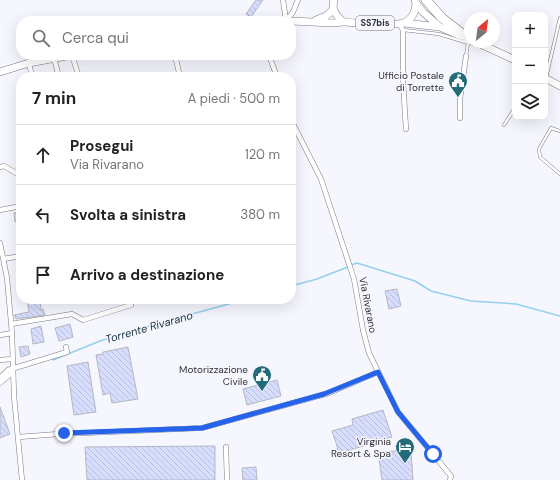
<!DOCTYPE html>
<html lang="it">
<meta charset="utf-8">
<style>
:root{--surface:#fff;--page:#f6f6f6;--text:#222;--muted:#767676;--line:#e0e0e0}
body{margin:0;font-family:"DM Sans",sans-serif;background:var(--page);color:var(--text)}
.controls{position:absolute;right:12px;top:12px;display:grid;overflow:hidden;border-radius:8px;box-shadow:0 4px 16px #0002}
.controls button{width:36px;height:36px;display:grid;place-items:center;padding:0;border:0;border-bottom:1px solid var(--line);background:var(--surface);color:var(--text);font:20px sans-serif}
.compass{position:absolute;left:464px;top:12px;width:36px;height:36px;border-radius:50%;background:var(--surface);box-shadow:0 4px 16px #0002;rotate:29deg}
.stop{position:absolute;width:12px;height:12px;margin:-9px;border:3px solid #2563eb;border-radius:50%;background:#fff}
.stop.end{background:#2563eb;border-color:#fff;box-shadow:0 1px 4px #0008}
.list{margin:0;padding:0;list-style:none}
h2{display:flex;justify-content:space-between;align-items:center;height:52px;margin:0;padding:0 16px;font-size:17px}
h2 small{font-size:13px;font-weight:400;color:var(--muted)}
.list li{display:grid;grid-template-columns:26px 1fr auto;gap:12px;align-items:center;box-sizing:border-box;height:60px;padding:0 16px;border-top:1px solid var(--line)}
.list b{display:block;font-size:15px;white-space:nowrap}
.list p{margin:0;font-size:13px;white-space:nowrap;color:var(--muted)}
.list em{font-size:13px;font-style:normal;color:var(--muted)}
.icon{flex:none;width:22px;height:22px;fill:none;stroke:currentColor;stroke-width:2;stroke-linecap:round;stroke-linejoin:round}
.map{position:relative;flex:none;width:560px;height:480px;overflow:hidden}
.search{position:absolute;background:var(--surface);box-shadow:0 4px 16px #0002;left:16px;top:16px;width:280px;height:44px;display:flex;align-items:center;gap:10px;box-sizing:border-box;padding:0 14px;border-radius:16px;color:var(--muted);font-size:15px}
.panel{position:absolute;background:var(--surface);box-shadow:0 4px 16px #0002;left:16px;top:72px;width:280px;height:232px;border-radius:16px}
.map>svg:first-child{display:block}
.lines{fill:none;stroke-linecap:round;stroke-linejoin:round}
.stream{stroke:#94d0ec;stroke-width:1.5}
.building{fill:url(#building-back-hatch);stroke:#b5b7c1}
.lane-casing{stroke:#787a83;stroke-width:3.5}
.street-casing{stroke:#787a83;stroke-width:5.5}
.primary-casing{stroke:#787a83;stroke-width:8}
.highway-casing{stroke:#787a83;stroke-width:10}
.lane{stroke:#fff;stroke-width:2.5}
.street{stroke:#fff;stroke-width:4.5}
.primary{stroke:#fff;stroke-width:7}
.highway{stroke:#fff;stroke-width:9}
.route{stroke:#2563eb;stroke-width:5}
.labels{text-anchor:middle;dominant-baseline:central;stroke-width:3;stroke-linejoin:round;paint-order:stroke}
.shield{fill:#f6f7fe;stroke:#6e6e73;stroke-width:1}
.shield-label{font-size:9px;font-weight:bold;fill:#333438}
.poi-label{font-size:10px;fill:#333438;stroke:#f6f7fe;text-anchor:end}
.street-label{font-size:10px;fill:#333438;stroke:#f6f7fe}
.water-label{font-size:11px;font-style:italic;fill:#15323e;stroke:#f6f7fe}
</style>
<div class="map">
<svg width="560" height="480" viewBox="0 0 560 480">
<defs>
<pattern id="building-back-hatch" width="6" height="6" patternUnits="userSpaceOnUse"><rect width="6" height="6" fill="#d7defd"/><path d="M-1 5l2 2M0 0l6 6M5-1l2 2" fill="none" stroke="#b9bfda"/></pattern>
</defs>
<rect width="100%" height="100%" fill="#f6f7fe"/>
<g class="lines">
<path class="stream" d="M351,265L357,263L415,281L431,291L471,301L516,304L560,316
M291,286L317,279L348,267
M53,360L100,341L159,323L247,299"/>
</g>
<path class="building" d="M256,0H263L251,17L246,14Z
M21,212V220L15,222L14,213Z
M397,289L401,306L389,309L385,291Z
M27,299H40L41,310L43,309L45,315L16,319L14,315L29,312Z
M70,324L73,337L59,341L55,328Z
M41,326L44,342L33,344L31,329Z
M28,346L30,354L21,357L19,347Z
M128,347L138,399L112,403L110,393L103,395L96,355L103,354V352Z
M88,362L96,412L74,415L67,366Z
M277,380L281,396L247,405L243,389Z
M0,407L10,434L0,438Z
M383,410L392,437L334,455L332,450L338,449L332,431L353,425L352,419Z
M215,446V480H87L85,447Z
M411,450L413,480H382L378,452Z
M256,467L257,480H243L242,468Z"/>
<g class="lines">
<defs>
<path id="lane" d="M403,30L439,34L468,43L476,44
M466,56L468,43
M546,78L560,18
M504,125L515,108
M560,131L551,128L539,149L540,157L560,174"/>
<path id="street" d="M283,0L286,21
M286,21L293,12L298,0
M399,24L403,30V81L406,129
M72,55L79,77
M175,55L180,77
M269,55L277,77
M54,58L59,77
M29,63L32,77
M460,118V99L466,56
M291,120L321,179L354,279L363,330L369,353L398,412L451,476L450,480
M0,167L4,166L21,176
M0,210L21,206
M0,243L7,278L12,333L14,396L22,480
M3,259L21,256
M11,324L72,314L83,320L131,305L129,299
M0,335L12,333
M0,360L12,359
M0,378L8,370L67,352L66,347
M0,383L13,372
M18,437L59,434L202,428L329,393L378,372
M226,447L227,480"/>
<path id="primary" d="M334,0C331,10 336,15 343,22C356,23 393,26 403,23C412,20 418,9 415,0
M416,3L423,12L440,27
M316,20L326,16L333,10
M291,21L333,23L343,22
M404,23L440,27L461,36
M476,42L515,60
M0,72L29,63L72,55
M545,78L560,86"/>
<path id="highway" d="M426,0L442,18L469,39"/>
</defs>
<use href="#lane" class="lane-casing"/>
<use href="#street" class="street-casing"/>
<use href="#primary" class="primary-casing"/>
<use href="#highway" class="highway-casing"/>
<use href="#lane" class="lane"/>
<use href="#street" class="street"/>
<use href="#primary" class="primary"/>
<use href="#highway" class="highway"/>
</g>
<g class="lines">
<path class="route" d="M64,433L202,428L324,394L378,372L398,412L433,454"/>
</g>
<defs>
<symbol id="civic-pin" viewBox="-11 -11 22 30"><path d="M0 17L-7.5 6A9.5 9.5 0 1 1 7.5 6Z" fill="#246b78" stroke="#f6f7fe"/><path d="M-.6-6.5H3V-4.5H.6V-3L4-1V1h2V6H-6V1h2V-1L-.6-3ZM-1.2 2.5V6h2.4V2.5Z" fill="#fff"/></symbol>
<symbol id="hotel-pin" viewBox="-11 -11 22 30"><path d="M0 17L-7.5 6A9.5 9.5 0 1 1 7.5 6Z" fill="#246b78" stroke="#f6f7fe"/><path d="M-6-4.5h1.5V1H6V5H4.5V3h-9V5H-6ZM-4 0a1.8 1.8 0 1 1 3.6 0ZM.5 0V-2.5h3Q6-2.5 6 0Z" fill="#fff"/></symbol>
</defs>
<g fill-rule="evenodd">
<use href="#civic-pin" x="447" y="70" width="22" height="30"/>
<use href="#civic-pin" x="251" y="364" width="22" height="30"/>
<use href="#hotel-pin" x="394" y="436" width="22" height="30"/>
</g>
<g class="labels">
<rect class="shield" x="356" y="16" width="38" height="14" rx="3"/>
<g class="shield-label">
<text x="375" y="23">SS7bis</text>
</g>
<g class="poi-label">
<text x="444" y="75">Ufficio Postale<tspan x="444" dy="12">di Torrette</tspan></text>
<text x="248" y="369">Motorizzazione<tspan x="248" dy="12">Civile</tspan></text>
<text x="391" y="441">Virginia<tspan x="391" dy="12">Resort &amp; Spa</tspan></text>
</g>
<g class="street-label">
<text transform="translate(368 305) rotate(79)">Via Rivarano</text>
</g>
<g class="water-label">
<text transform="translate(149 327) rotate(-16)">Torrente Rivarano</text>
</g>
</g>
</svg>
<div class="controls">
<button>+</button>
<button>−</button>
<button><svg class="icon" aria-label="layers" viewBox="0 0 24 24"><path d="M12 4l9 5-9 5-9-5zM3 14l9 5 9-5"/></svg></button>
</div>
<svg class="compass" viewBox="-18 -18 36 36"><path d="M0-13l5 13h-10z" fill="#e53935"/><path d="M0 13l5-13h-10z" fill="#767676"/></svg>
<div class="stop" style="left:433px;top:454px"></div>
<div class="stop end" style="left:64px;top:433px"></div>
<div class="search"><svg class="icon" aria-label="search" viewBox="0 0 24 24"><circle cx="10" cy="10" r="6"/><path d="M15 15l6 6"/></svg>Cerca qui</div>
<section class="panel">
<h2>7 min<small>A piedi · 500 m</small></h2>
<ul class="list">
<li><svg class="icon" aria-label="ahead" viewBox="0 0 24 24"><path d="M12 20V5M6 11l6-6 6 6"/></svg><div><b>Prosegui</b><p>Via Rivarano</p></div><em>120 m</em></li>
<li><svg class="icon" aria-label="left" viewBox="0 0 24 24"><path d="M17 20v-9H6M10 6l-5 5 5 5"/></svg><div><b>Svolta a sinistra</b></div><em>380 m</em></li>
<li><svg class="icon" aria-label="arrive" viewBox="0 0 24 24"><path d="M6 21V4h12l-3 4 3 4H6"/></svg><div><b>Arrivo a destinazione</b></div></li>
</ul>
</section>
</div>
